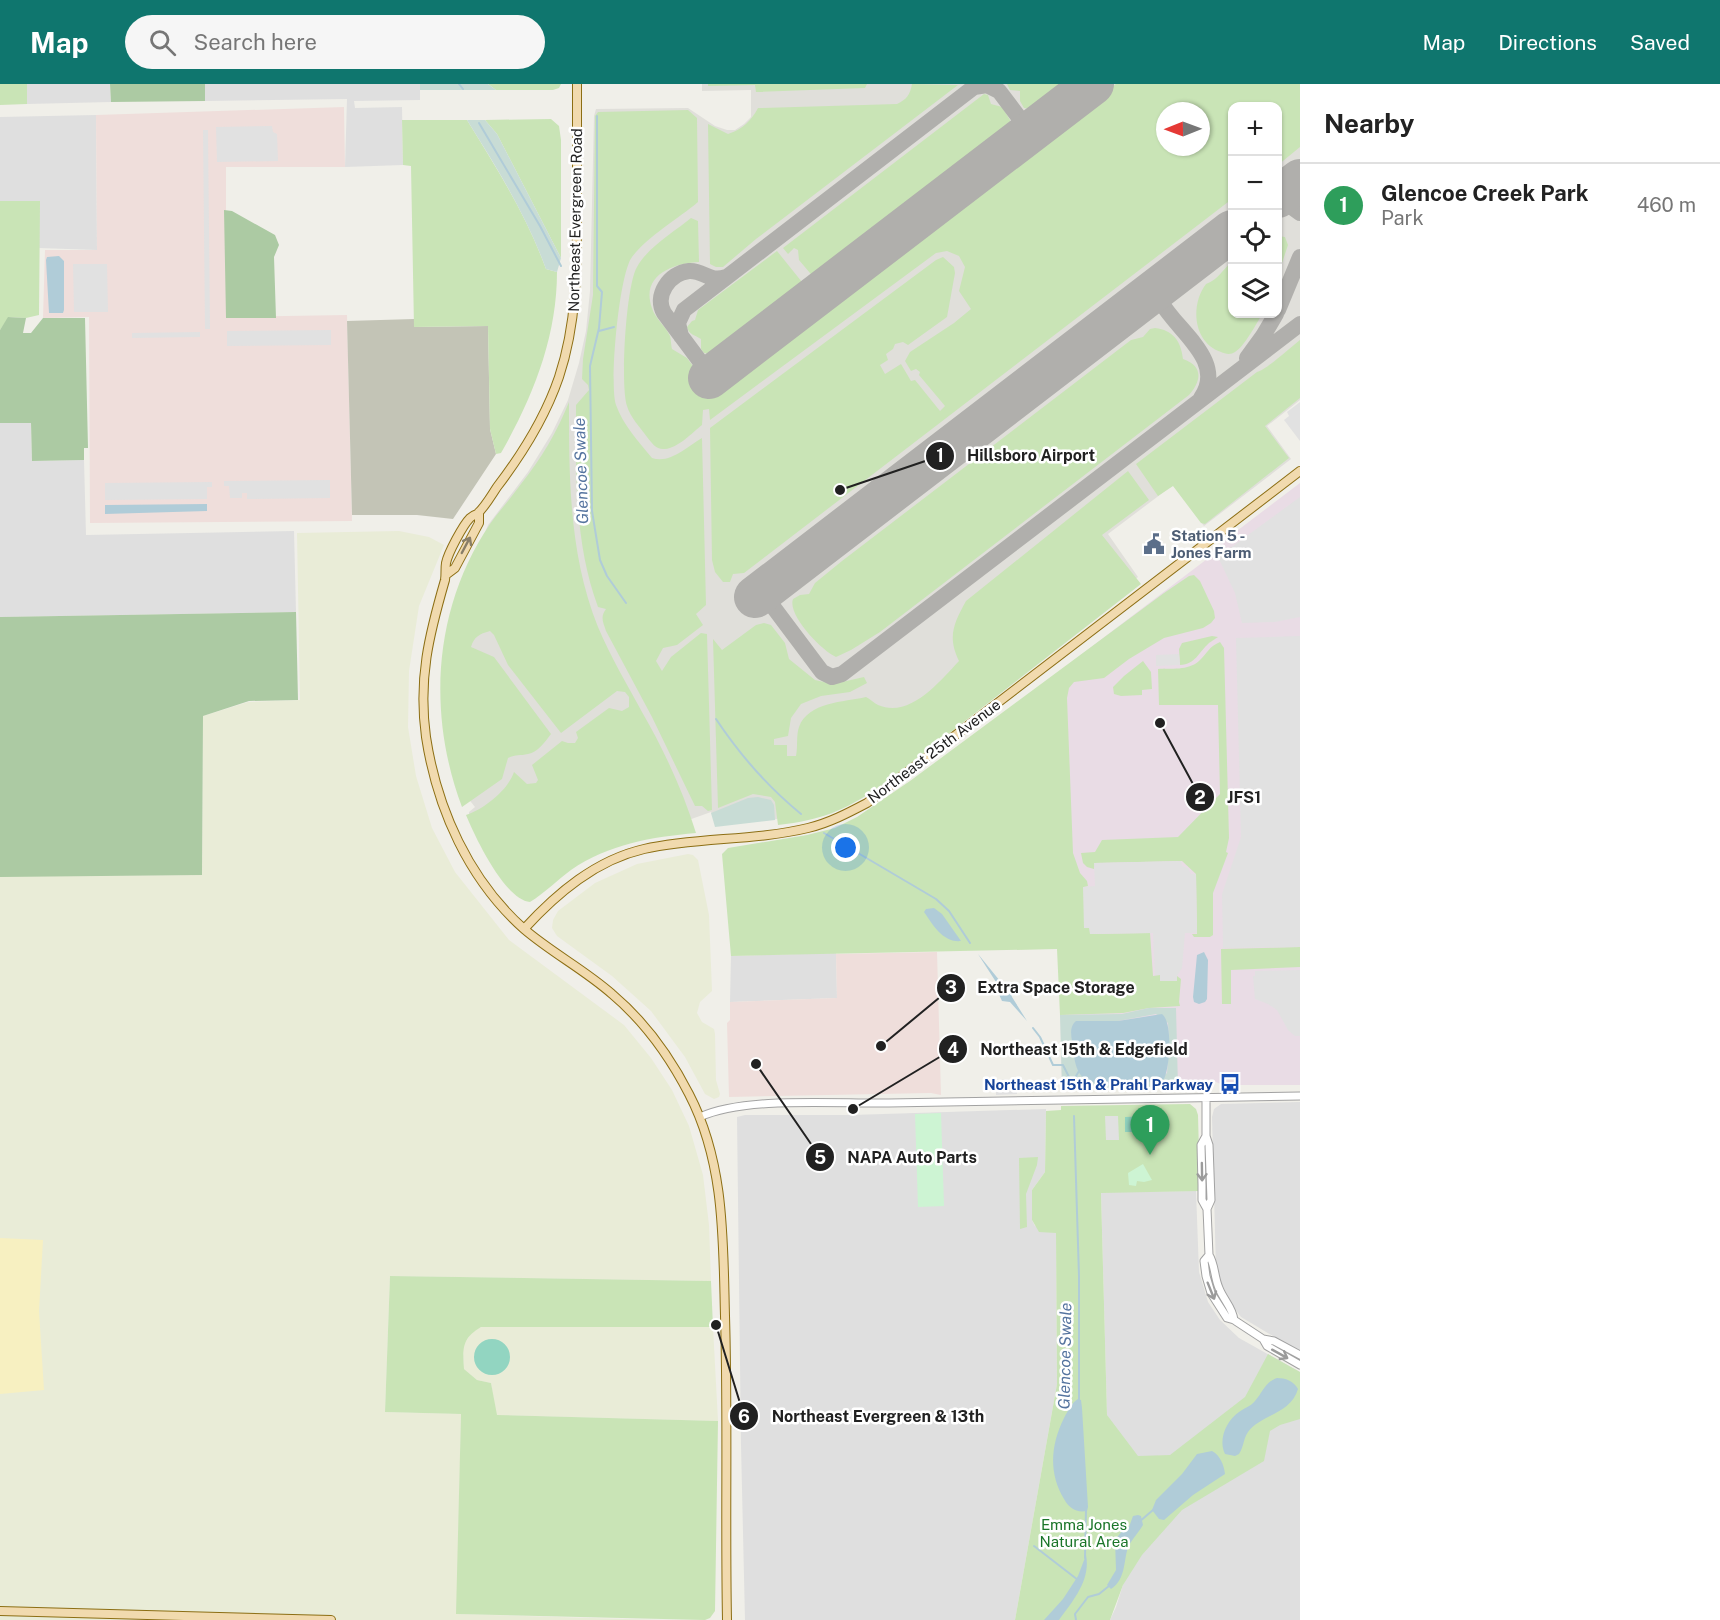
<!DOCTYPE html>
<meta charset="utf-8">
<style>
:root{--surface:#fff;--page:#f6f6f6;--text:#222;--muted:#767676;--line:#e0e0e0;--accent:#0f766e}
body{margin:0;font-family:"Public Sans",sans-serif;background:var(--page);color:var(--text)}
.controls{position:absolute;right:18px;top:18px;display:grid;overflow:hidden;border-radius:12px;box-shadow:0 2px 4px #0004}
.controls button{width:54px;height:54px;display:grid;place-items:center;padding:0;border:0;border-bottom:2px solid var(--line);background:var(--surface);color:var(--text);font:30px sans-serif}
.compass{position:absolute;left:1156px;top:18px;width:54px;height:54px;border-radius:50%;background:var(--surface);box-shadow:0 2px 4px #0004;rotate:269deg}
.you{position:absolute;left:846px;top:764px;width:21px;height:21px;margin:-15px;border:4px solid #fff;border-radius:50%;background:#1a73e8;box-shadow:0 0 0 9px #1a73e833}
.badge{display:grid;place-items:center;width:39px;height:39px;border-radius:50%;background:var(--accent);color:#fff;font-size:20px;font-weight:700}
.pin{position:absolute;translate:-50% -50px;filter:drop-shadow(0 2px 3px #0008)}
.pin::after{content:'';position:absolute;top:32px;width:21px;height:18px;background:inherit;clip-path:polygon(0 0,100% 0,50% 100%)}
.list{margin:0;padding:0;list-style:none}
h2{display:flex;justify-content:space-between;align-items:center;height:78px;margin:0;padding:0 24px;font-size:26px}
h2 small{font-size:20px;font-weight:400;color:var(--muted)}
.list li{display:grid;grid-template-columns:39px 1fr auto;gap:18px;align-items:center;box-sizing:border-box;height:84px;padding:0 24px;border-top:2px solid var(--line)}
.list b{display:block;font-size:22px;white-space:nowrap}
.list p{margin:0;font-size:20px;white-space:nowrap;color:var(--muted)}
.list em{font-size:20px;font-style:normal;color:var(--muted)}
.icon{flex:none;width:33px;height:33px;fill:none;stroke:currentColor;stroke-width:2;stroke-linecap:round;stroke-linejoin:round}
.map{position:relative;flex:none;width:1300px;height:1536px;overflow:hidden}
header{display:flex;align-items:center;gap:36px;box-sizing:border-box;height:84px;padding:0 30px;background:var(--accent);color:#fff}
header strong{font-size:28px}
nav{display:flex;gap:33px;margin-inline-start:auto;font-size:21px}
.search{width:420px;height:54px;background:var(--page);display:flex;align-items:center;gap:15px;box-sizing:border-box;padding:0 21px;border-radius:33px;color:var(--muted);font-size:22px}
main{display:flex}
aside{flex:1;background:var(--surface)}
.map>svg:first-child{display:block}
.residential{fill:#dfdfdf}
.commercial{fill:#efdedb}
.industrial{fill:#e9dce5}
.airport{fill:#e0dfda;fill-rule:evenodd}
.construction{fill:#c3c4b6}
.farmland{fill:#e9ecd7}
.grass{fill:#c9e4b6;fill-rule:evenodd}
.forest{fill:#accaa3}
.wetland{fill:#c8dcd5;fill-rule:evenodd}
.sand{fill:#f7f0c1}
.park{fill:#cdf4d3}
.pitch{fill:#92d5c1}
.parking{fill:#e1e1e1}
.water{fill:#b0ccd8}
.lines{fill:none;stroke-linecap:round;stroke-linejoin:round}
.stream{stroke:#b0ccd8;stroke-width:2}
.taxiway{stroke:#b0afac;stroke-width:16}
.runway{stroke:#b0afac;stroke-width:42}
.minor-casing{stroke:#a2a2a2;stroke-width:9}
.major-casing{stroke:#8c6e13;stroke-width:10}
.minor{stroke:#fff;stroke-width:7}
.major{stroke:#f1daae;stroke-width:8}
.oneway{stroke:#897e68}
.oneway2{stroke:#9b9b9b}
.labels{text-anchor:middle;dominant-baseline:central;stroke-width:5;stroke-linejoin:round;paint-order:stroke}
.street-label{font-size:15px;fill:#212121;stroke:#fff}
.service-label{font-size:15px;font-weight:bold;fill:#4e5e75;stroke:#fff;text-anchor:start}
.transit-label{font-size:15px;font-weight:bold;fill:#164399;stroke:#fff;text-anchor:end}
.park-label{font-size:15px;fill:#1a7529;stroke:#fff}
.water-label{font-size:16px;font-style:italic;fill:#55749f;stroke:#fff}
.leader{fill:none;stroke:#212121;stroke-width:2}
.callout-dot{fill:#212121;stroke:#fff;stroke-width:2}
.mark-label{font-size:18px;text-anchor:middle;font-weight:bold;fill:#fff}
.callout-label{font-size:16px;text-anchor:middle;font-weight:bold;fill:#212121;stroke:#fff;stroke-width:5;stroke-linejoin:round;paint-order:stroke}
</style>
<header>
<strong>Map</strong>
<div class="search"><svg class="icon" aria-label="search" viewBox="0 0 24 24"><circle cx="10" cy="10" r="6"/><path d="M15 15l6 6"/></svg>Search here</div>
<nav><a>Map</a><a>Directions</a><a>Saved</a></nav>
</header>
<main>
<div class="map">
<svg width="1300" height="1536" viewBox="0 0 1300 1536">
<rect width="100%" height="100%" fill="#f0efe9"/>
<path class="residential" d="M27,0H110L111,18L27,20Z
M205,0H420V16L354,17L355,24L402,23L403,81L345,83L347,15L205,17Z
M96,31L97,166L39,164V117H0V33Z
M0,339H31L32,377L84,376L86,451L294,447L296,528L0,533Z
M836,869L837,914L730,918L731,872Z
M1300,1018V1268L1241,1233L1225,1212L1216,1186L1212,1033L1214,1025L1221,1020Z
M1046,1025L1045,1088L1032,1106V1136L1035,1142L1056,1149L1057,1300L1015,1536H745L741,1361L737,1033L745,1031H852Z
M1196,1107L1199,1188L1208,1218L1220,1236L1239,1254L1300,1288V1536H1110L1116,1523L1139,1450L1107,1331L1101,1108Z"/>
<path class="commercial" d="M344,23L345,83H226V233L347,231L352,437L90,439L89,233L43,234L45,166H97L96,31Z
M937,868L941,1011L931,1009L729,1013L727,939L730,936V918L837,914L836,870Z"/>
<path class="industrial" d="M1300,399V1001H1223L1216,998H1197L1188,1003L1062,1004L1053,592L1211,472L1221,459Z"/>
<path class="airport" d="M702,0H1300V316L1267,342L1291,375L1204,442L1173,401L1108,450L1138,493L898,677L777,735L716,742L711,728L683,738L469,730V728L475,723L459,703L470,484L488,441L528,388L552,349L568,316L579,279L586,247L590,207L594,32L596,25L688,24L715,42L727,46H735L744,40L751,33V6L702,7ZM1232,22H1278V230H1232ZM1165,27H1201V63H1165Z"/>
<path class="construction" d="M414,235V243L488,242L490,345L496,370L453,435L417,431H352L347,237Z"/>
<path class="farmland" d="M399,447L429,453L444,461L419,522L409,587L408,643L416,692L432,744L455,788L509,856L624,941L651,974L672,1006L689,1042L703,1091L709,1141L711,1197L390,1192L385,1328L461,1330L457,1530L658,1536H0V792L202,791L203,632L248,618L300,616L297,449Z
M688,770L693,771L698,776L709,831L712,907L700,918L697,929L702,938L714,945L715,950L716,996L720,1010L719,1013L714,1015L705,1010L685,973L651,927L612,892L557,852L552,844L553,836L558,827L595,799L637,780Z
M481,1243H713L718,1337L496,1331L491,1299L477,1296L464,1285L463,1262L472,1248Z"/>
<path class="grass" d="M0,0H27V20L0,21Z
M488,0H561L559,4L553,6H496Z
M708,0H867L865,4L756,8L755,1L708,2Z
M912,0L958,1L756,155L723,183H716L710,180L708,40L728,50C743,45 751,37 758,24L897,20C907,15 910,11 912,0Z
M1007,0H1071L1044,19L1036,18L1031,25L1024,24L1020,17V7L1010,6Z
M1116,0H1300V63L1278,81V22H1232V115L744,489L733,490L730,498H723L715,488L712,476L710,344L936,176L943,173L954,183L955,189L947,233L908,261L903,258L895,260L893,265L886,270L888,276L880,281L885,290L901,280L911,297L915,296L940,327L945,322L919,291L920,288L916,285L911,287L905,277L910,268L954,239L971,225L959,207L965,183L959,172L947,167L936,169L710,336L709,325L703,326L702,341C692,349 678,364 665,365C656,366 652,359 647,353C640,343 630,333 627,322C620,301 626,201 637,183C648,163 674,148 691,134L698,137L699,178C674,179 640,191 652,224C655,235 666,242 670,252C671,255 671,261 672,265L687,274L712,308ZM1165,27H1201V63H1165Z
M984,10L988,11L991,20L1002,23L1010,36V40L999,47L997,56L815,195L799,176L798,166L794,164L788,170L783,164Z
M688,26L697,34L698,118C678,135 648,152 632,173C619,190 609,301 616,321C623,341 639,358 652,374C670,380 687,363 702,354L706,521L696,530L703,541L677,561L663,564L656,577L662,587L671,573L701,549L707,550L712,726L708,727L702,722H695L652,633L606,547C603,538 600,533 606,525L598,523C574,458 576,389 576,321L589,306L588,301L582,295L583,275L593,211L595,32L598,28Z
M551,35L559,42L561,56V174L497,50L485,36Z
M402,36H467C497,85 526,130 546,185L557,188C557,253 533,313 501,369L496,370L490,345L488,242L414,243L411,82L403,81Z
M0,117H40L39,231L26,234L9,233L0,246Z
M1278,152L1285,153L1288,161L1278,191Z
M777,167L806,203L728,263L716,264L710,270L704,269L701,265V255C695,251 689,251 687,243L692,237L695,236L698,226Z
M1232,178V230H1262C1257,239 1244,263 1235,268C1231,271 1225,270 1221,268C1193,259 1190,221 1206,200C1219,195 1221,187 1232,178Z
M1155,244C1173,246 1181,257 1183,275C1203,282 1202,296 1189,311L880,548L851,566L836,573C822,567 787,531 793,515L800,511L809,510L815,499L842,477L1131,256L1143,253L1150,245Z
M1300,256V314L1265,342L1289,374L1205,440L1201,439L1173,402L1158,412L1136,380L1257,288C1267,285 1290,264 1300,256Z
M569,318C569,394 569,471 598,543C610,572 627,600 642,628C664,666 683,707 696,749C652,753 609,760 571,786C557,796 545,809 530,818C505,816 475,753 466,731C484,725 508,706 514,688L527,700L536,699L538,696L532,681L562,657L568,659H575L578,654L576,648L609,624L622,627L629,623V613L625,608L617,607L561,649L508,581L494,551L490,547C479,550 474,553 471,563L494,573L551,650C545,658 538,668 528,670C520,672 516,670 508,674L502,695L462,723C427,630 433,524 490,440C500,426 511,414 521,400C541,375 557,348 569,318Z
M1128,387L1149,416L1102,451L1141,500L880,703C843,727 822,736 778,741L775,718L771,713L753,710L718,724L713,555L722,566L756,541L764,539L771,541L785,559L789,575L815,596L833,600L864,593L867,599L850,608L821,612L801,620L791,634L788,652L774,655V661H787V672H796C798,663 796,651 799,643C808,618 844,618 866,613C870,615 874,619 878,621C910,635 940,597 959,577C947,553 954,539 966,517Z
M1194,491L1200,497L1214,527L1215,534L1211,539L1203,544L1164,554L1129,575L1104,594L1074,598L1069,604L1067,614L1073,769L1080,789L1087,797L1088,802L1084,803L1085,844H1090V850L1150,849L1153,892L1160,891V896L1177,892L1181,895L1179,918L1180,922L1149,924L1123,929L1060,931L1057,865L731,872L722,770L728,764L807,751L835,744L857,733L910,697L1164,509L1189,492Z
M1212,552L1218,553C1215,555 1212,557 1209,559C1198,569 1196,580 1180,581L1179,565L1182,559Z
M1220,558L1224,564L1229,754L1226,768L1228,769L1213,809V851L1210,853H1194L1192,850H1197L1196,790L1182,777L1095,779L1094,785L1087,783L1083,779L1081,769L1095,768L1102,756L1178,753L1220,710L1218,621H1159L1158,585C1171,584 1188,587 1199,577C1208,569 1208,563 1220,558Z
M1143,577L1151,588L1152,605L1142,606V611L1121,612L1114,610L1113,603L1124,592Z
M1300,863V883L1231,886V920H1222L1221,865Z
M1190,1020L1196,1025L1198,1031L1200,1107L1101,1109L1107,1331L1138,1372L1170,1371L1245,1313L1268,1270L1300,1288V1335L1280,1341L1270,1347L1264,1377L1182,1426L1142,1471L1123,1501L1110,1536H1015L1057,1300L1056,1149L1039,1148L1032,1136V1106L1045,1088L1046,1027L1061,1026V1022Z
M1038,1073L1037,1081L1026,1110L1027,1143L1020,1145L1019,1074Z
M390,1192L711,1197L713,1243H481C461,1255 463,1265 464,1285L477,1296L491,1299L497,1331L718,1337L715,1527L710,1534L705,1536L456,1530L461,1330L385,1328Z"/>
<path class="forest" d="M110,0H205V17L111,18Z
M224,126L232,127L275,151L279,161L274,173L276,234H226Z
M8,233L26,234L23,249H31L43,234H85L88,364H84V376L32,377L31,339H0V246Z
M296,528L298,616L249,617L203,632L202,791L0,793V533Z"/>
<path class="wetland" d="M420,0H488L496,6H420Z
M467,36H485L497,50L561,174L557,188L546,185C526,130 498,86 467,36Z
M758,713L771,716L774,721L775,736L715,743L711,729L748,714Z
M1149,924H1176L1178,1003L1062,1004L1060,931L1122,930ZM1156,930L1168,939L1169,960L1167,989L1157,997L1141,998L1079,988L1086,937H1118Z"/>
<path class="sand" d="M0,1154L43,1156L39,1227L44,1306L0,1310Z"/>
<path class="park" d="M941,1029L944,1122L918,1123L915,1030Z
M1143,1080L1152,1096L1144,1098L1137,1097L1136,1102L1129,1101L1128,1089Z"/>
<path class="pitch" d="M1152,1032L1153,1048H1125V1033Z
M474 1273a18 18 0 1 1 36 0a18 18 0 1 1-36 0Z"/>
<path class="parking" d="M272,42L273,48L277,50L278,77L217,78L216,43Z
M203,46H208L210,245H205Z
M73,180H107L108,228H74Z
M331,246V261L227,262V247Z
M200,248V253L132,254V249Z
M1300,318V357L1284,336L1289,332L1287,328Z
M330,396V414L247,415V409H242V414H230L229,402H224V397Z
M212,398V403H207V415L105,416V399Z
M1300,413V533L1275,538L1242,539L1235,509L1218,473Z
M1300,552V863L1223,864L1222,810L1241,753L1236,554Z
M1179,570L1180,581L1156,582V571Z
M1181,777L1182,782L1188,784L1191,790H1196L1197,849H1185L1182,884L1177,892V897H1160V891H1155L1153,849L1090,850L1089,844H1084L1083,803L1095,802L1094,779Z
M1300,886V952H1295L1288,946L1277,926L1268,920L1255,915L1253,892H1255V887Z
M1016,995L1017,1010L996,1011V996Z
M1105,1032H1118L1119,1056H1106Z"/>
<path class="water" d="M59,172L64,177V226L63,229H49L46,176L47,173Z
M207,420V427L105,430V421Z
M934,824L942,830L961,857C943,859 933,841 924,828L926,825Z
M1204,868L1208,876L1207,915L1205,918L1199,920L1194,918L1193,913L1197,871Z
M978,870L1000,897L1010,905L1012,913L1027,937L1010,918L1002,917L996,904V898Z
M1162,930C1173,938 1170,983 1164,995L1158,997C1141,998 1090,1007 1080,990C1075,983 1074,972 1073,964C1072,954 1068,944 1076,937H1118Z
M1277,1294C1285,1294 1294,1297 1298,1305C1291,1330 1260,1331 1248,1348C1243,1355 1244,1363 1239,1370L1235,1372L1225,1370C1218,1356 1226,1337 1239,1328C1244,1324 1250,1323 1255,1317C1263,1308 1265,1298 1277,1294Z
M1078,1315L1081,1316L1082,1324L1088,1423L1087,1427C1076,1429 1069,1424 1064,1415C1048,1389 1051,1360 1064,1334C1068,1327 1071,1319 1078,1315Z
M1212,1367C1220,1371 1224,1381 1225,1390L1193,1411L1164,1436L1159,1435L1152,1426L1156,1416L1182,1390L1197,1370Z
M1138,1431L1141,1432L1143,1441C1139,1448 1133,1454 1129,1461C1123,1474 1127,1495 1111,1505L1107,1501L1116,1486L1115,1456L1122,1447L1129,1443L1133,1432Z
M1086,1471C1091,1496 1073,1517 1059,1536H1044L1063,1515L1078,1492Z"/>
<g class="lines">
<path class="stream" d="M459,0L463,5
M597,32V202L602,208L599,244L590,282L592,427L600,476L607,492L626,519
M479,39L540,142L561,182
M599,247L614,243
M716,635C740,671 768,703 801,730
M824,749L936,815L949,827L970,859
M1033,944L1040,953L1053,981H1063L1072,999L1079,987
M1074,1032L1079,1192V1318
M1139,1438L1153,1426
M1034,1462L1078,1496
M1085,1474L1086,1425
M1076,1536L1075,1530L1088,1513L1099,1510L1109,1502"/>
<path class="taxiway" d="M974,3L987,1L999,7L1030,48
M1278,113L1300,129
M1165,199L1161,209V218C1177,247 1227,277 1201,314
M1278,226L1300,173
M681,252L678,239L684,226L978,0
M1247,274L1263,252L1276,230
M711,292L664,229C654,212 669,189 689,187C704,186 709,199 726,193
M762,508L822,588L832,593L842,590L1300,240"/>
<path class="runway" d="M1278,113L1300,96
M709,294L1093,0
M755,513L1232,147"/>
<defs>
<path id="minor" d="M1206,1013V1052L1209,1061L1211,1116L1207,1125
M700,1033C745,1012 838,1020 889,1019C1026,1017 1163,1014 1300,1012
M1206,1052L1201,1061L1202,1101V1116L1207,1125L1209,1171C1215,1180 1214,1193 1219,1204C1223,1215 1233,1224 1234,1236
M1209,1171L1204,1177L1206,1192L1211,1209L1227,1234L1234,1236L1263,1255L1274,1257L1300,1271
M1263,1255L1267,1262L1300,1281"/>
<path id="major" d="M577,0C577,42 577,84 577,127C577,184 577,239 559,293C545,334 523,369 497,403C491,412 485,423 477,430C474,431 472,432 470,434C463,441 448,469 446,479C445,485 446,490 445,496C429,551 418,595 426,653C437,725 469,796 524,845C552,869 585,886 612,910C644,937 670,973 689,1010C725,1079 723,1156 725,1232C728,1334 725,1435 727,1536
M447,490L455,484L479,439V428
M524,845C557,809 596,776 644,765C698,753 754,757 808,744C829,739 848,729 867,719L1300,387
M0,1527L331,1536"/>
</defs>
<use href="#minor" class="minor-casing"/>
<use href="#major" class="major-casing"/>
<use href="#minor" class="minor"/>
<use href="#major" class="major"/>
</g>
<defs><path id="oneway-shaft" d="M-6 0H5M1.5-3L5.5 0L1.5 3" fill="none" stroke-width="1.6" stroke-linecap="round" stroke-linejoin="round" transform="scale(1.5)"/></defs>
<use class="oneway" href="#oneway-shaft" transform="translate(466 461) rotate(-62)"/>
<g class="oneway2">
<use href="#oneway-shaft" transform="translate(1202 1088) rotate(89)"/>
<use href="#oneway-shaft" transform="translate(1211 1207) rotate(68)"/>
<use href="#oneway-shaft" transform="translate(1280 1270) rotate(29)"/>
</g>
<defs>
<symbol id="civic-bare" viewBox="-9 -9 18 18"><path d="M-.6-6.5H3V-4.5H.6V-3L4-1V1h2V6H-6V1h2V-1L-.6-3ZM-1.2 2.5V6h2.4V2.5Z" fill="#5c6f8a" stroke="#fff" stroke-width="2.5" paint-order="stroke"/></symbol>
<symbol id="bus-bare" viewBox="-9 -9 18 18"><path d="M-5-6H5V4H4V6H2V4H-2V6H-4V4H-5ZM-3.5-4V0h7V-4ZM-3.5 1.2v1.5H-2V1.2ZM2 1.2v1.5H3.5V1.2Z" fill="#1a4fb4" stroke="#fff" stroke-width="2.5" paint-order="stroke"/></symbol>
</defs>
<g fill-rule="evenodd">
<use href="#civic-bare" x="1139" y="445" width="30" height="30"/>
<use href="#bus-bare" x="1215" y="985" width="30" height="30"/>
</g>
<g class="labels">
<g class="street-label">
<text transform="translate(575 136) rotate(-89)">Northeast Evergreen Road</text>
<text transform="translate(934 667) rotate(-37)">Northeast 25th Avenue</text>
</g>
<g class="service-label">
<text x="1171" y="451">Station 5 -<tspan x="1171" dy="17">Jones Farm</tspan></text>
</g>
<g class="transit-label">
<text x="1213" y="1000">Northeast 15th &amp; Prahl Parkway</text>
</g>
<g class="park-label">
<text x="1084" y="1440">Emma Jones<tspan x="1084" dy="17">Natural Area</tspan></text>
</g>
<g class="water-label">
<text transform="translate(581 387) rotate(-92)">Glencoe Swale</text>
<text transform="translate(1065 1272) rotate(-89)">Glencoe Swale</text>
</g>
</g>
<path class="leader" d="M840 406L940 372M1160 639L1200 713M881 962L951 904M853 1025L953 965M756 980L820 1073M716 1241L744 1332"/>
<g class="callout-dot">
<circle cx="840" cy="406" r="6"/>
<circle cx="1160" cy="639" r="6"/>
<circle cx="881" cy="962" r="6"/>
<circle cx="853" cy="1025" r="6"/>
<circle cx="756" cy="980" r="6"/>
<circle cx="716" cy="1241" r="6"/>
<circle cx="940" cy="372" r="15"/>
<circle cx="1200" cy="713" r="15"/>
<circle cx="951" cy="904" r="15"/>
<circle cx="953" cy="965" r="15"/>
<circle cx="820" cy="1073" r="15"/>
<circle cx="744" cy="1332" r="15"/>
</g>
<g class="mark-label">
<text x="940" y="378">1</text>
<text x="1200" y="720">2</text>
<text x="951" y="910">3</text>
<text x="953" y="972">4</text>
<text x="820" y="1080">5</text>
<text x="744" y="1339">6</text>
</g>
<g class="callout-label">
<text x="1031" y="377">Hillsboro Airport</text>
<text x="1244" y="719">JFS1</text>
<text x="1056" y="909">Extra Space Storage</text>
<text x="1084" y="971">Northeast 15th &amp; Edgefield</text>
<text x="912" y="1079">NAPA Auto Parts</text>
<text x="878" y="1338">Northeast Evergreen &amp; 13th</text>
</g>
</svg>
<div class="controls">
<button>+</button>
<button>−</button>
<button><svg class="icon" aria-label="locate" viewBox="0 0 24 24"><circle cx="12" cy="12" r="6"/><path d="M12 2v4M12 18v4M2 12h4M18 12h4"/></svg></button>
<button><svg class="icon" aria-label="layers" viewBox="0 0 24 24"><path d="M12 4l9 5-9 5-9-5zM3 14l9 5 9-5"/></svg></button>
</div>
<svg class="compass" viewBox="-18 -18 36 36"><path d="M0-13l5 13h-10z" fill="#e53935"/><path d="M0 13l5-13h-10z" fill="#767676"/></svg>
<div class="you"></div>
<div class="pin badge" style="left:1150px;top:1071px;background:#2e9e5b">1</div>
</div>
<aside>
<h2>Nearby<small></small></h2>
<ul class="list">
<li><span class="badge" style="background:#2e9e5b">1</span><div><b>Glencoe Creek Park</b><p>Park</p></div><em>460 m</em></li>
</ul>
</aside>
</main>
